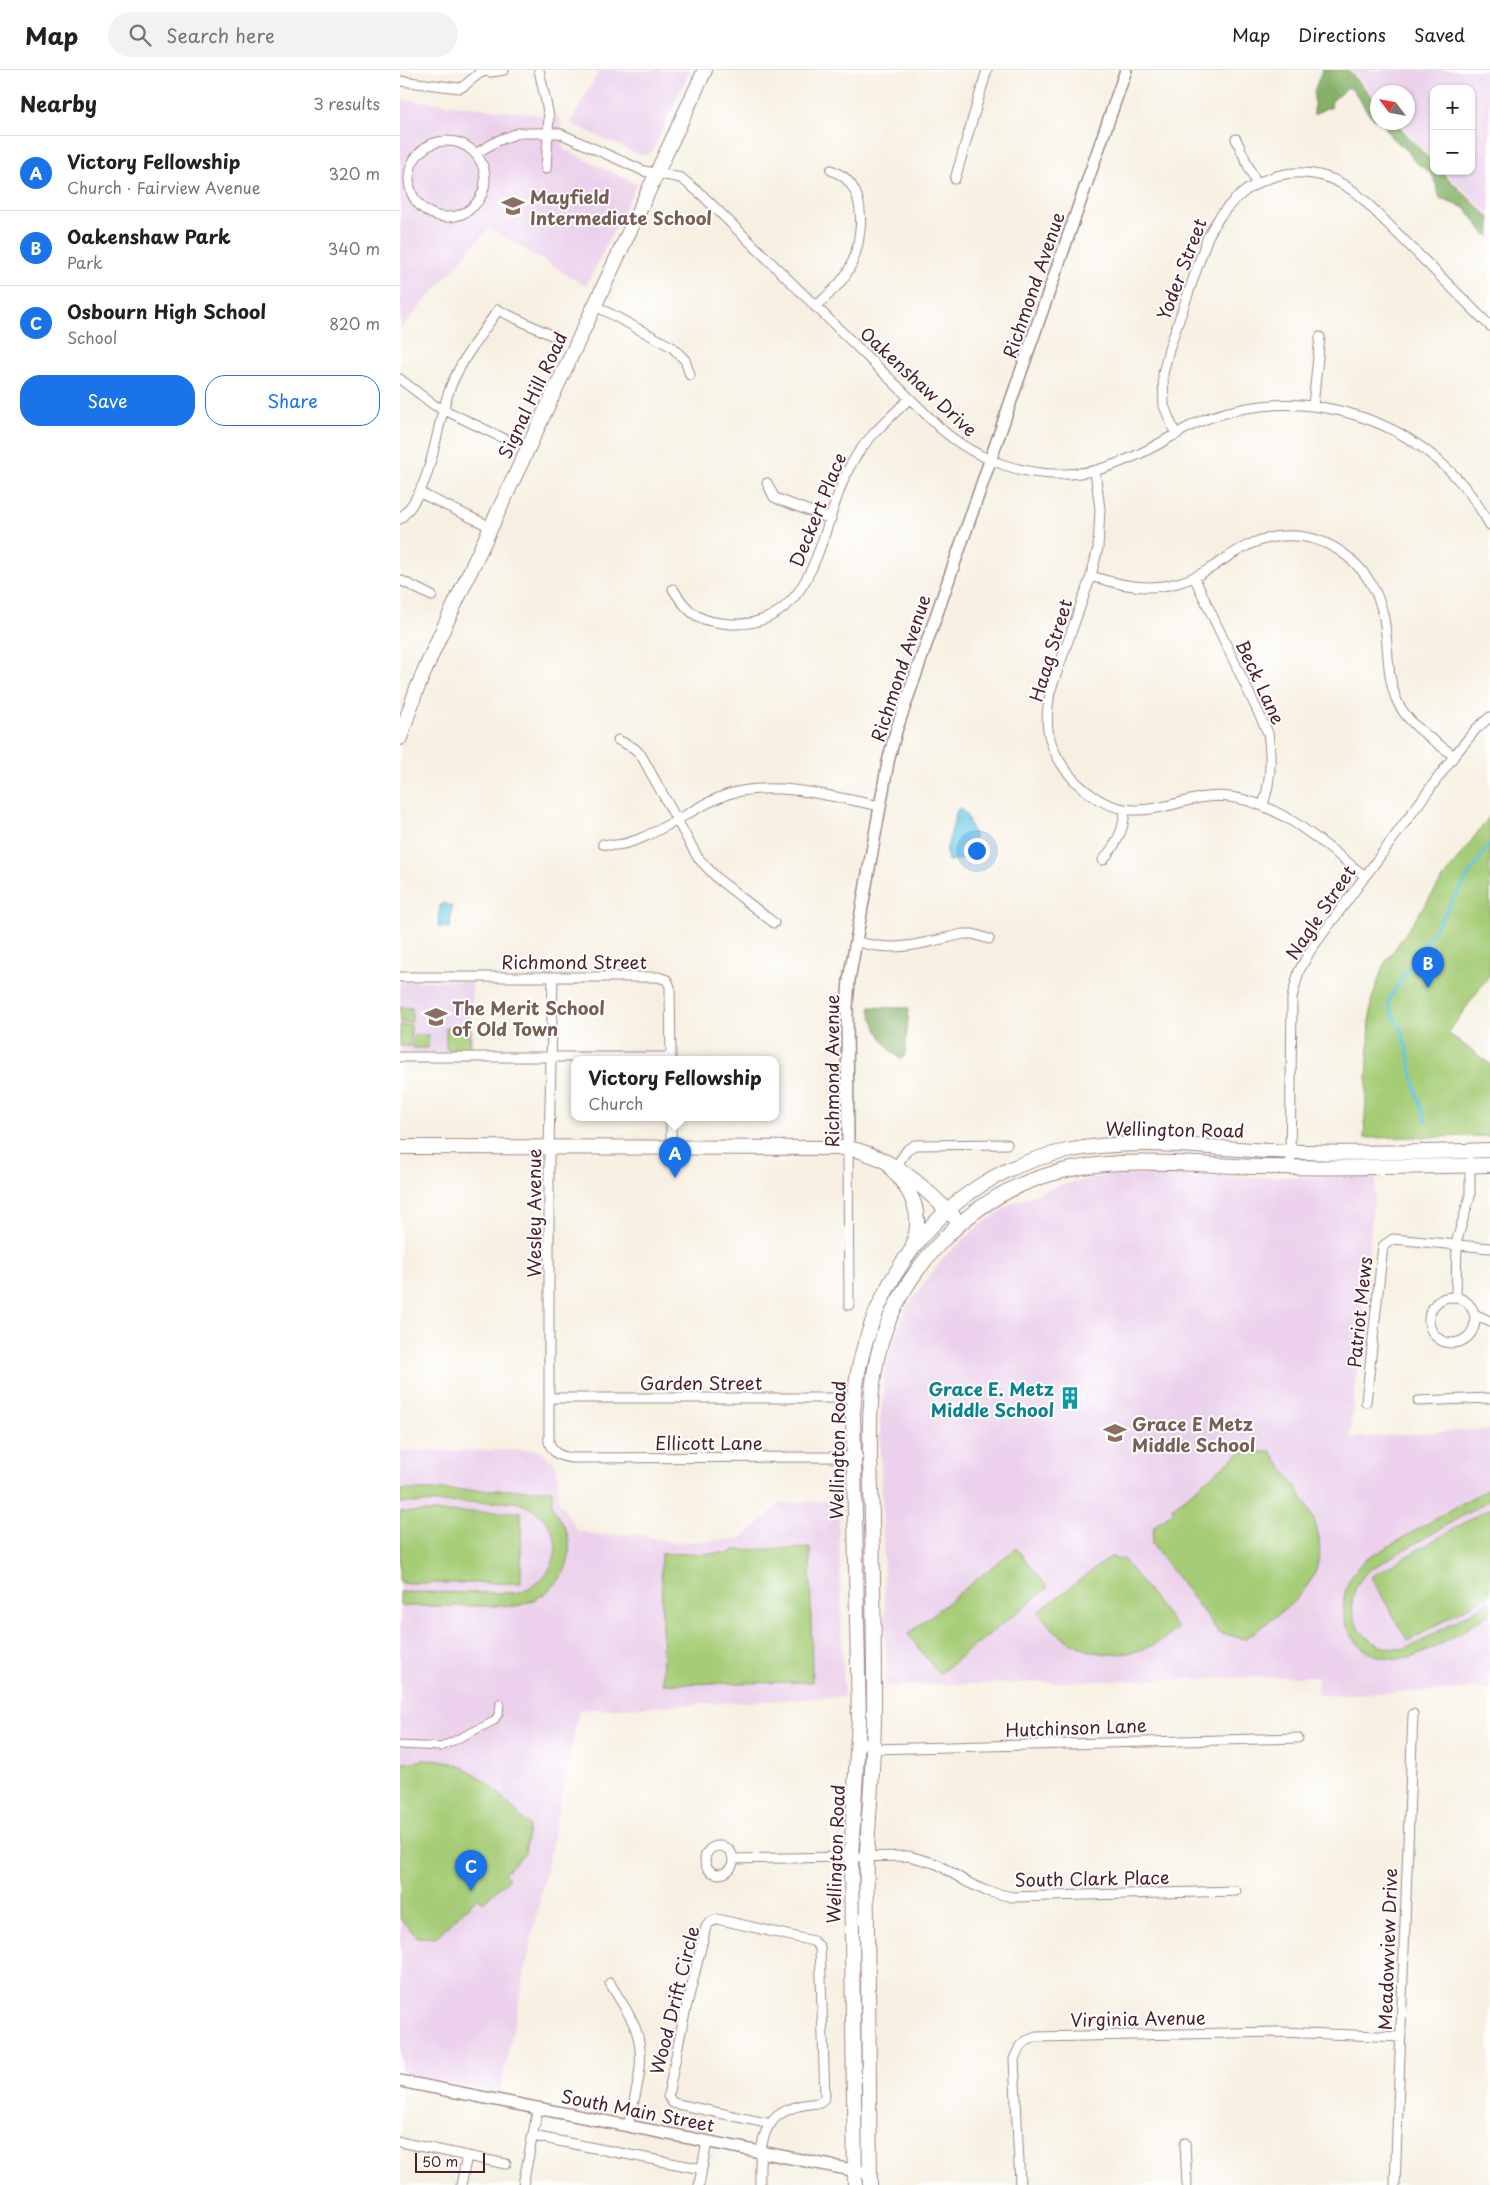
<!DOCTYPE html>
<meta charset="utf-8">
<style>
:root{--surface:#fff;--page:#f2f2f2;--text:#202124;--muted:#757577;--line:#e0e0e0;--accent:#1a73e8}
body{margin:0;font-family:"Playpen Sans",sans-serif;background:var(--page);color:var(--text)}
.controls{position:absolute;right:15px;top:15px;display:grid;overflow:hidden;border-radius:10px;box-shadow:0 1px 4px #0004}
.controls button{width:45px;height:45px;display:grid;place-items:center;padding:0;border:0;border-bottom:1px solid var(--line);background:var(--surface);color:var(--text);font:25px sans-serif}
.compass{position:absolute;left:970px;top:15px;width:45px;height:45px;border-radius:50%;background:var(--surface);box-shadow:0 1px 4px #0004;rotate:302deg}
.scale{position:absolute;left:15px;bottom:12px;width:70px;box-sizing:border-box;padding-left:5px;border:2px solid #4a1f2b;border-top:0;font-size:14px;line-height:18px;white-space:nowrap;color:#4a1f2b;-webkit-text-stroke:4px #fff;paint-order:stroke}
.you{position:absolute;left:576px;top:780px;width:18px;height:18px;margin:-12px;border:4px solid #fff;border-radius:50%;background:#1a73e8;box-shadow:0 0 0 8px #1a73e833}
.badge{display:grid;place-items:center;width:32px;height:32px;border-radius:50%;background:var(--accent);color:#fff;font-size:16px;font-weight:700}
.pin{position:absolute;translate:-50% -41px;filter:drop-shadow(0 1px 2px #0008)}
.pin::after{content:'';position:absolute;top:26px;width:18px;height:15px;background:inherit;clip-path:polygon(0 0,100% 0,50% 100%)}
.popup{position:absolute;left:171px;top:986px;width:208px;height:65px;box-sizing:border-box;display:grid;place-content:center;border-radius:10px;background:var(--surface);filter:drop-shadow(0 1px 4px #0005);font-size:16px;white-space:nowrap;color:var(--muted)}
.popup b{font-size:19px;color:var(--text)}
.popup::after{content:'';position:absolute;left:50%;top:100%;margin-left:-10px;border:10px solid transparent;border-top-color:var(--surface)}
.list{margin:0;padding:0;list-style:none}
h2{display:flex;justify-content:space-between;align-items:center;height:65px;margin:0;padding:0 20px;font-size:21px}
h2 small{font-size:16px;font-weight:400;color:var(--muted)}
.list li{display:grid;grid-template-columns:32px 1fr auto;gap:15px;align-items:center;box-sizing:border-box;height:75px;padding:0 20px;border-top:1px solid var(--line)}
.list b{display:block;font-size:19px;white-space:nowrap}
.list p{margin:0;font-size:16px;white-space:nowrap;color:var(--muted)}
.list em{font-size:16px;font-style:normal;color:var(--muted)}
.actions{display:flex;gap:10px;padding:15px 20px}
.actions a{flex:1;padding:11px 0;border:1px solid var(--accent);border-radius:20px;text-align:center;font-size:18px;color:var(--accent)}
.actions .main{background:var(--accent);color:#fff}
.icon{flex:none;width:28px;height:28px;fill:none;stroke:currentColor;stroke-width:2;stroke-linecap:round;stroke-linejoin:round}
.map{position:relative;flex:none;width:1090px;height:2115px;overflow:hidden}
header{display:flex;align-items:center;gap:30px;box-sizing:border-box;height:70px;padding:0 25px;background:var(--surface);border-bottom:1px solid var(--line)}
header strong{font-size:24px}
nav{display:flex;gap:28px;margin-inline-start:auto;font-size:18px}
.search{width:350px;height:45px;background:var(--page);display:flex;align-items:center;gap:12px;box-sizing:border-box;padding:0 18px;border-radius:28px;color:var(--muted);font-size:19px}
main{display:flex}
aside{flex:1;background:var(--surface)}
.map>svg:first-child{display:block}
.built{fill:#ebd1eb}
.green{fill:#a5cc76;stroke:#787650}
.forest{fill:#84b067;stroke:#676849}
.water{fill:#63c6e1;stroke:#567286}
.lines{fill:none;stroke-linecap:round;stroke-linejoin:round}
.stream{stroke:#63c6e1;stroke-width:3}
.pedestrian-casing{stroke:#a08886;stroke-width:9}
.minor-casing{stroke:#a08886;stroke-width:11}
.tertiary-casing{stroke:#a08886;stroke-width:14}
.secondary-casing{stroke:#a08886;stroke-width:16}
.pedestrian{stroke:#fff;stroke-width:7}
.minor{stroke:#fff;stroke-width:9}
.tertiary{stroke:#fff;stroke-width:11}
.secondary{stroke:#fff;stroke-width:14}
.labels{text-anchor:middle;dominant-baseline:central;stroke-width:4;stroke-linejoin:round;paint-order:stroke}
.education-label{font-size:18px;font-weight:bold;fill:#785e54;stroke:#fff;text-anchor:start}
.street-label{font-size:18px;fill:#4a1f2b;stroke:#fff}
.culture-label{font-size:18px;font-weight:bold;fill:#0d838f;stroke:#fff;text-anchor:end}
</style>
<header>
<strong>Map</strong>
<div class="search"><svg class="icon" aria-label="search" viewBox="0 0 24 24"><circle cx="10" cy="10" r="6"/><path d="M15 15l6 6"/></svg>Search here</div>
<nav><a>Map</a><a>Directions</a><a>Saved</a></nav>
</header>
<main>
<aside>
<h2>Nearby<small>3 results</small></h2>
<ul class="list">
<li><span class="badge">A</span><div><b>Victory Fellowship</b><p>Church · Fairview Avenue</p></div><em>320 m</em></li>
<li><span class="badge">B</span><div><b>Oakenshaw Park</b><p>Park</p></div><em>340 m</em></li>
<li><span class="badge">C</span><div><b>Osbourn High School</b><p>School</p></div><em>820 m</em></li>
</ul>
<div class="actions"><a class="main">Save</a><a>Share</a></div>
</aside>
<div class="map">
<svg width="1090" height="2115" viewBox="0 0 1090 2115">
<rect width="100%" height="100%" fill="#fff"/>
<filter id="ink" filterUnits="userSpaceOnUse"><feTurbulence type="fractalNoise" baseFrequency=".02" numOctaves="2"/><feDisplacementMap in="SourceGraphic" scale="10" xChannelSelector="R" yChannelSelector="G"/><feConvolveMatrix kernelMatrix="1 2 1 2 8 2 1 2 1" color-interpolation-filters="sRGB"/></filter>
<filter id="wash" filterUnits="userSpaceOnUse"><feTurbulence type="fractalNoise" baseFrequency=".0096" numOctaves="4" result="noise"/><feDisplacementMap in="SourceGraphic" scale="20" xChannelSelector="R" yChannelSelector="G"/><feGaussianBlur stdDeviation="1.12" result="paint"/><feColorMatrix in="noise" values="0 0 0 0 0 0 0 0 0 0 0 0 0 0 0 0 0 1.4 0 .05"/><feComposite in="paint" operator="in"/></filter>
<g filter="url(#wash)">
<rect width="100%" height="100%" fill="#f7f0e2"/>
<path class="built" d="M200,0H290L253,80L247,85L237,84L170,53Z
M952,0H1090V145L1043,101H1071V19H1034V91L999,53L1008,52V22H978L977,29Z
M0,29L160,47L163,79L237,114L186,216L89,158L0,260Z
M0,911H72L73,983H0Z
M755,1104L818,1107H976L950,1368L1090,1359V1619L917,1625V1606L487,1616L480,1352L485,1295L506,1238L545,1186L579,1156L615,1132L659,1115L711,1105Z
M139,1380L157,1395L159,1431L177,1460L197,1465L237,1464L273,1473L341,1469L380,1434L438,1430L444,1627L179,1640L100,2023L0,2003V1381Z"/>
<path class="green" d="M1090,746V904L1048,963L1090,994V1066L964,1068L971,932L983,896L1042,810Z
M0,937L12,938V952H0Z
M0,955H11V976H0Z
M46,957H70V980L46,979Z
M14,965H29L28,978H13Z
M841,1382H871C903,1427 947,1476 897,1528C882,1544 862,1556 845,1569L819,1563L752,1474L754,1456L774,1441L772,1438Z
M1090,1417V1430L969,1500C957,1511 949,1527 953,1544C959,1568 982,1583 1006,1578C1017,1575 1027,1568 1037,1562C1054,1552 1072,1542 1090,1531V1544C1068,1557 1026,1587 1002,1589C945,1594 924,1526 965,1490Z
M0,1420H152C152,1424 151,1431 152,1435C155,1445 164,1452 167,1463C178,1501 150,1528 116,1536H0V1522L117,1523C127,1519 136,1515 143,1507C171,1477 149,1440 114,1432L0,1433Z
M1090,1438V1524L1008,1571L971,1507Z
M0,1442H121V1513H0Z
M410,1478L412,1612L263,1614L261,1484L332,1483L333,1480Z
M616,1478L648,1518L539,1604L508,1564Z
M710,1487L723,1489L778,1559C731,1598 673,1591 638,1542Z
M30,1689C75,1691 100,1725 129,1756L125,1783L104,1803L109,1809L83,1833L78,1827L35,1868L17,1867L0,1849V1694Z"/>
<path class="forest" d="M922,0H948L977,32V50C963,44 962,25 948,17L932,31L931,38H926L914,45V21Z
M983,53H996L1034,94V101H1040L1090,148V167L1084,163L1065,138L1040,129L1034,108L1029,102L1013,90L1008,81L991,67Z
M470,937L509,938L505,986L502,989C489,985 470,951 470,937Z"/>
<path class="water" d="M559,738L566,744L579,780V783L569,789L548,791L546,781L557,740Z
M44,833L52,836L50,858L38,857L40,835Z"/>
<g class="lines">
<path class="stream" d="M1026,1051L1016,1021L1008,982L1001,958L990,940L989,929L1090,773"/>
</g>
</g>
<g filter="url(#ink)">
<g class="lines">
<defs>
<path id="pedestrian" d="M0,1675L41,1677L94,1651L99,1643L100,1633"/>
<path id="minor" d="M79,0L91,2L104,0
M139,0L149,46L146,99
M0,11L60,18C69,14 74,5 83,2
M836,69L856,113
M9 109a38 38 0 1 1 76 0a38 38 0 1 1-76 0Z
M75,84L97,71L118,63H159L244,101L281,108L301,124L540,358C577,391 629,409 680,403C700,401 719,393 737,385C762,374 785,356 811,347C901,317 1001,343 1063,415C1073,427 1082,441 1090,455
M555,109L587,0
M194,235L272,277L285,290L290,305
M415,237C426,227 437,218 445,206C461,183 469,132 447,110C443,105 437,103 431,100
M0,309L34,335L107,370
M913,336L920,267
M776,365L764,336L763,304L769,279L807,169C836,104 910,79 964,130L1090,256
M695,401L700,439L698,478L691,506L650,622C648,635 646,647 648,660C654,699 694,739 735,740C770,741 799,720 836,728C886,737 925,776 965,806
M367,413L374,427L380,430L431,449
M20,423L91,457
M0,449C37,413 33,356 53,311C65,285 82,263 98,240L151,265
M691,506C736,521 773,523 814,496C836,481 855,468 882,466C933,462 975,500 984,549C989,576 986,605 997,631C1008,655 1034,670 1054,686
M794,507L868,663C872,688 871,711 863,735
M0,510L32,526
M273,519C289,545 300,552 331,554C421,558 420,446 453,391C467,367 490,348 509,329
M218,670L234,678L241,685L298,788L318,809L374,853
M203,774C237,784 296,732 332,723C381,711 433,727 480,736
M703,790C717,774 724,760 725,739
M456,871C495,884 524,873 563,864H573L589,869
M0,907H258L267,910L270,917L271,989
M153,907L149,1076V1372C153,1384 160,1386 171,1388L458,1387
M0,987H271
M271,1077V1047
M448,1078L449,1235
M496,1096L508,1079L515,1075L607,1074
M890,1097L892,928L899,901L910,881L1054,686L1076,659L1090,647
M1056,1227L1057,1170L1070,1126V1092
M1029 1250a23 23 0 1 1 46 0a23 23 0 1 1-46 0Z
M1074,1244L1090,1251
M149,1328H454
M1018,1331L1090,1328
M966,1332L983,1176L993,1169L1090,1178
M458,1668L474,1679L898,1668
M305 1790a14 14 0 1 1 28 0a14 14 0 1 1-28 0Z
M333,1789L509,1786L537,1794L567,1812L586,1821L612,1827L836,1821
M210,1913C218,1928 231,1944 236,1960C247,1992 235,2024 228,2056
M133,2066L302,2099
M0,2072L106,2094
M785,2073L787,2115
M61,2115L67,2086
M123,2115L138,2038
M299,2115L307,2071
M360,2115C359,2066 363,2036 420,2033L425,2027L420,1877L413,1871L317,1849L309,1853L306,1857L283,1951L268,2026L273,2033L371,2054
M620,2115L614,1989L620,1976L626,1971L636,1967L881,1962L1001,1967
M995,2115L1013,1644"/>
<path id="tertiary" d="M448,1078L447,937L449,910L488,692L496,661L726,0
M0,2011L462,2102"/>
<path id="secondary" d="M0,668L16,621L39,568L305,0
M0,1077L448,1078C493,1087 523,1116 554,1147
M491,1098C512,1121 524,1144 513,1175
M455,2115L451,1787L459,1650L453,1343C460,1220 541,1105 667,1081C734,1067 804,1078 872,1081C945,1084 1017,1083 1090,1080
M470,2115C469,2048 469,1981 468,1915C467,1871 466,1827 467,1784C469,1732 475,1681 474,1630C474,1568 473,1507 472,1445C470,1387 465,1325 482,1269C504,1200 563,1137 630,1111C705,1082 782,1095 859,1097C936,1098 1013,1097 1090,1095"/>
</defs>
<use href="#pedestrian" class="pedestrian-casing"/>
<use href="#minor" class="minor-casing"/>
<use href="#tertiary" class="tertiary-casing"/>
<use href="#secondary" class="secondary-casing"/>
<use href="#pedestrian" class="pedestrian"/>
<use href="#minor" class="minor"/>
<use href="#tertiary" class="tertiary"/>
<use href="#secondary" class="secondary"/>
</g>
</g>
<defs>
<symbol id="school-bare" viewBox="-9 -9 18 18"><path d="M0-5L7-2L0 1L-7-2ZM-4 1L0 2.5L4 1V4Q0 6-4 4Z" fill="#8d6e63" stroke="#fff" stroke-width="2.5" paint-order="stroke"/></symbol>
<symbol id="building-bare" viewBox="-9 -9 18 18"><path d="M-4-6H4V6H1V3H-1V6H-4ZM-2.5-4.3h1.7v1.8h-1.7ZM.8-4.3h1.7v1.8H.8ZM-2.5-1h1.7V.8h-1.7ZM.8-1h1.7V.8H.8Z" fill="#0f9aa8" stroke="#fff" stroke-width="2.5" paint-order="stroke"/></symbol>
</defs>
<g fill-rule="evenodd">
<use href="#school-bare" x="97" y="120" width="32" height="32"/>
<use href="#school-bare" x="20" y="931" width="32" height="32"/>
<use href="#building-bare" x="654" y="1312" width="32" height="32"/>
<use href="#school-bare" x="699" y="1347" width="32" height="32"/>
</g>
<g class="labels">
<g class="education-label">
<text x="130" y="126">Mayfield<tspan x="130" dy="21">Intermediate School</tspan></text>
<text x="52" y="937">The Merit School<tspan x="52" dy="21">of Old Town</tspan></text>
<text x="732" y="1353">Grace E Metz<tspan x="732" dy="21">Middle School</tspan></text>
</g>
<g class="street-label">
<text transform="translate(781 199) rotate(-69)">Yoder Street</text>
<text transform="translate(633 215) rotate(-71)">Richmond Avenue</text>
<text transform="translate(519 311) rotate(43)">Oakenshaw Drive</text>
<text transform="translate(132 325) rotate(-65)">Signal Hill Road</text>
<text transform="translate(417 440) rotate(-68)">Deckert Place</text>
<text transform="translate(650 580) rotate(-73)">Haag Street</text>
<text transform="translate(500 598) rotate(-72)">Richmond Avenue</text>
<text transform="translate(861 612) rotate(65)">Beck Lane</text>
<text transform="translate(920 842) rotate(-56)">Nagle Street</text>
<text x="174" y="891">Richmond Street</text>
<text transform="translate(431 1001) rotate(-90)">Richmond Avenue</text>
<text transform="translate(775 1059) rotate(1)">Wellington Road</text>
<text transform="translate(133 1143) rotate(-90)">Wesley Avenue</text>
<text transform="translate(959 1242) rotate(-84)">Patriot Mews</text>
<text x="301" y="1312">Garden Street</text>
<text x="309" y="1372">Ellicott Lane</text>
<text transform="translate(437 1380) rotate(-89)">Wellington Road</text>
<text transform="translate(676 1657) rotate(-2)">Hutchinson Lane</text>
<text transform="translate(435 1784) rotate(-88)">Wellington Road</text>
<text transform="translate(692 1808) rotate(-1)">South Clark Place</text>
<text transform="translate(987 1879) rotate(-88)">Meadowview Drive</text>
<text transform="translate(274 1930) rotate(-76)">Wood Drift Circle</text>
<text transform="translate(738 1948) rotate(-1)">Virginia Avenue</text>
<text transform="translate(238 2040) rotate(11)">South Main Street</text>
</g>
<g class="culture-label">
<text x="654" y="1318">Grace E. Metz<tspan x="654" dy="21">Middle School</tspan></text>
</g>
</g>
</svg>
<div class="controls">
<button>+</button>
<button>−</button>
</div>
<svg class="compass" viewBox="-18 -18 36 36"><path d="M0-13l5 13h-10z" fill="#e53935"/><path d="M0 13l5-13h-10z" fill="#757577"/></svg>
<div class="scale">50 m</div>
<div class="you"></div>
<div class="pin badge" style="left:275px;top:1108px">A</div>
<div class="popup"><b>Victory Fellowship</b>Church</div>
<div class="pin badge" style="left:1028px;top:918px">B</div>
<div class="pin badge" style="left:71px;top:1821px">C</div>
</div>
</main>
